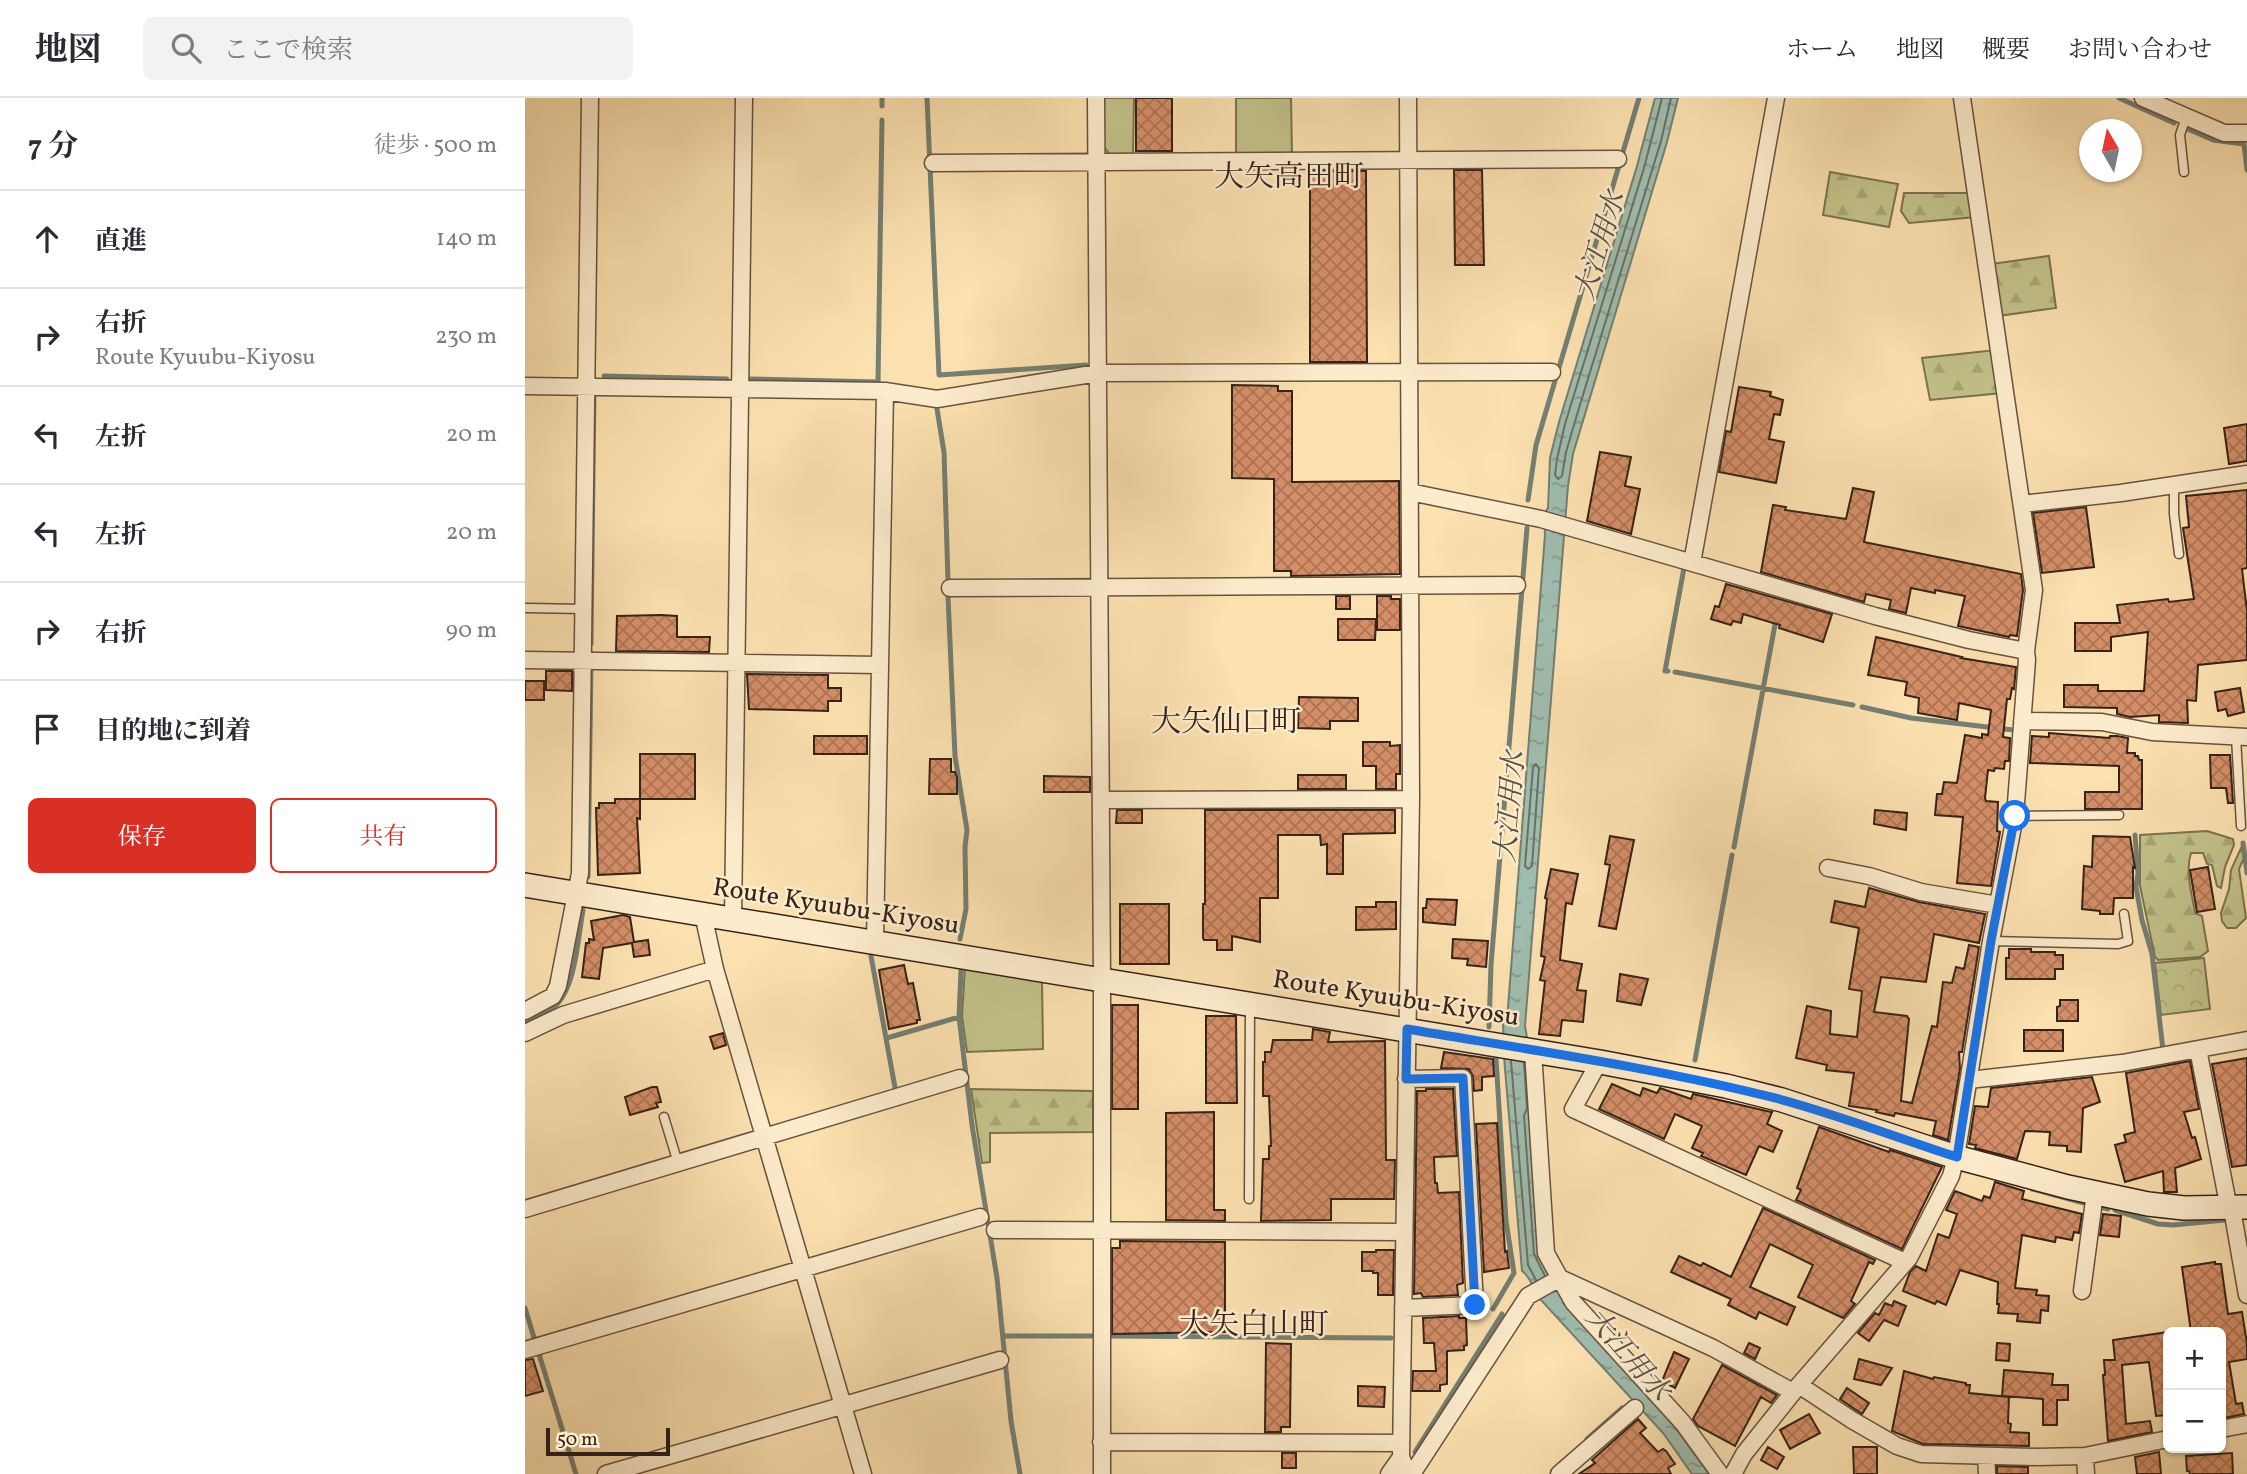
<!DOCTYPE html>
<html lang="ja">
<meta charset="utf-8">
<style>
:root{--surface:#fff;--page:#f2f2f3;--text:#2b2b33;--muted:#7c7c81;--line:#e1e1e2;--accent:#d93025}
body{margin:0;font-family:Vollkorn,"Noto Serif JP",serif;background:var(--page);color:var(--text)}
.controls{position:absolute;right:21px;bottom:21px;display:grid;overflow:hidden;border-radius:10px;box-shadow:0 2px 5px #0004}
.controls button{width:63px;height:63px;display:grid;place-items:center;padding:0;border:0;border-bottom:2px solid var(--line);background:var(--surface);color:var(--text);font:35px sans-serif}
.compass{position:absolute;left:1554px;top:21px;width:63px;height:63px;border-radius:50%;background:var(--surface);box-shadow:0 2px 5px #0004;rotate:351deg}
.scale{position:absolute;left:21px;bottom:18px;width:124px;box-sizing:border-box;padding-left:7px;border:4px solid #362219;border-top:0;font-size:19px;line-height:24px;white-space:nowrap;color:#362219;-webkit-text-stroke:5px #fdeccc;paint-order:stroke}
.stop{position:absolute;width:21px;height:21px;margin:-16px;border:5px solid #1a73e8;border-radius:50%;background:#fff}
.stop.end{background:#1a73e8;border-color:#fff;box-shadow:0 2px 7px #0008}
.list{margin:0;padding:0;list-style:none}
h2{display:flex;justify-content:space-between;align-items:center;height:91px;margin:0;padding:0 28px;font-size:30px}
h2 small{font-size:23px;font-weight:400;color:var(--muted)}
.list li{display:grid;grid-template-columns:46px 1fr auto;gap:21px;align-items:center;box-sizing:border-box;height:98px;padding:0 28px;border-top:2px solid var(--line)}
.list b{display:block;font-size:26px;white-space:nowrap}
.list p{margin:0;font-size:23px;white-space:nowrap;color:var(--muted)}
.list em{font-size:23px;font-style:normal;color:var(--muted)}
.actions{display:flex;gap:14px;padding:21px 28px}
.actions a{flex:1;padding:16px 0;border:2px solid var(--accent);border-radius:10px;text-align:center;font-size:24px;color:var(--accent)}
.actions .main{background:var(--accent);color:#fff}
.icon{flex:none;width:38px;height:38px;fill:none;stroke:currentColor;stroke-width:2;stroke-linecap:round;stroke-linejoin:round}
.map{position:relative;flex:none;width:1722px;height:1376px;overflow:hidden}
header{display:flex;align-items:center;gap:42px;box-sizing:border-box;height:98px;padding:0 35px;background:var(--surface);border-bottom:2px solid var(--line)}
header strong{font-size:33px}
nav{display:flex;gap:38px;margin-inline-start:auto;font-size:24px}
.search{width:490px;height:63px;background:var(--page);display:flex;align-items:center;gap:18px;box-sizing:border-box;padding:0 24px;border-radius:10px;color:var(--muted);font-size:26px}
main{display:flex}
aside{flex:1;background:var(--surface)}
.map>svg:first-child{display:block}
.grass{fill:#c2c289;stroke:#7c7251;stroke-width:2}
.forest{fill:url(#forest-firs);stroke:#7c7251;stroke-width:2}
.park{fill:url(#park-crowns);stroke:#7c7251;stroke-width:2}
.water{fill:url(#water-ripples);stroke:#757f72;stroke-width:2}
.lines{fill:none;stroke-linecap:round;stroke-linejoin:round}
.shore{stroke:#6a7064;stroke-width:2}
.stream{stroke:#757f72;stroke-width:5}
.building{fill:url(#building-cross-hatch);stroke:#362219;stroke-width:2}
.lane-casing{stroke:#68523f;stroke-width:11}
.street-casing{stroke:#68523f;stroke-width:19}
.secondary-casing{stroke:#362219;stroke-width:26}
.lane{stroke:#fdeccc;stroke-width:8}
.street{stroke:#fdeccc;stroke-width:16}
.secondary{stroke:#fdeccc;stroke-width:23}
.route{stroke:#1a73e8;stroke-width:9}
.labels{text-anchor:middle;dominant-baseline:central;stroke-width:5;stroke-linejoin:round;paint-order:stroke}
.street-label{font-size:26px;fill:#362219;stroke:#fdeccc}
.water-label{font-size:28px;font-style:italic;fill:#565046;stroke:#fdeccc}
.quarter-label{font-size:30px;fill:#362219;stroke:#fdeccc}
</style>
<header>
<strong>地図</strong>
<div class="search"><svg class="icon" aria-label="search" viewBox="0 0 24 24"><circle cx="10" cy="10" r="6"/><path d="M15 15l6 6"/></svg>ここで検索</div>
<nav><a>ホーム</a><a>地図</a><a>概要</a><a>お問い合わせ</a></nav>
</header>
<main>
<aside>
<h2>7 分<small>徒歩 · 500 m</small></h2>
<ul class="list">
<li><svg class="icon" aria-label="ahead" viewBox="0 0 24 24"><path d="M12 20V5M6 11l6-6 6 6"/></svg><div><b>直進</b></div><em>140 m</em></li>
<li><svg class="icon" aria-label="right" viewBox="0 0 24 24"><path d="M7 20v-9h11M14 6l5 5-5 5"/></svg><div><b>右折</b><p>Route Kyuubu-Kiyosu</p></div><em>230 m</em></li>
<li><svg class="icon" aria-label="left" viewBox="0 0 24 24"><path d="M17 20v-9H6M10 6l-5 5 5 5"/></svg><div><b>左折</b></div><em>20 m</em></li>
<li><svg class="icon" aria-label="left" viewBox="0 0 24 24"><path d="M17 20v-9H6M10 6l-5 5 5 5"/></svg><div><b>左折</b></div><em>20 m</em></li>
<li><svg class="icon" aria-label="right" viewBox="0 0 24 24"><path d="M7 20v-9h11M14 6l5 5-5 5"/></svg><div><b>右折</b></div><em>90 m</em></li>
<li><svg class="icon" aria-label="arrive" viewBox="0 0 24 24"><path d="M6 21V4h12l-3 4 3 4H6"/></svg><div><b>目的地に到着</b></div></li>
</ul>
<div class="actions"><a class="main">保存</a><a>共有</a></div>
</aside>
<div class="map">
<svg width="1722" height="1376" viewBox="0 0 1722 1376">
<defs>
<pattern id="forest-firs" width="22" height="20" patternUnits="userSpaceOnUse" patternTransform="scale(1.75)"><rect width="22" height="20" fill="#c2c289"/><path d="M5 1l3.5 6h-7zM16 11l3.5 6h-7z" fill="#a7a676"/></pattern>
<pattern id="park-crowns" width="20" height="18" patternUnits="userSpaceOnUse" patternTransform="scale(1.75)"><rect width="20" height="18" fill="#c2c289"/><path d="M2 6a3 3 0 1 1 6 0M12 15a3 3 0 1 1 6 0" fill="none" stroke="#a7a676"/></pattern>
<pattern id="water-ripples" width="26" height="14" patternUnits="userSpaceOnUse" patternTransform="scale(1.75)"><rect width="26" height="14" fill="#9fbdae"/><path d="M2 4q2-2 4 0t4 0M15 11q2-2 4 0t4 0" fill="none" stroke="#82998d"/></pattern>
<pattern id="building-cross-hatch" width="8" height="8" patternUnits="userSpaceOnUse" patternTransform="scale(1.75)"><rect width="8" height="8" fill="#d48e67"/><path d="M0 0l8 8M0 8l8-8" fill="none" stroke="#ad7454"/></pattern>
</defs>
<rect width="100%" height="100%" fill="#fce1b0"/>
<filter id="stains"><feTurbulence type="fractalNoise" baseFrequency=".00286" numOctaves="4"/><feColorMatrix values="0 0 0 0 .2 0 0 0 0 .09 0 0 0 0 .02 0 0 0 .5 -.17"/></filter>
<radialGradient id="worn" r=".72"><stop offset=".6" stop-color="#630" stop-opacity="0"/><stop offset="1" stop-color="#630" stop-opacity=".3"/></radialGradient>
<path class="grass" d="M578,0H609L608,58L587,59L579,49Z
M711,0H766L767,57H711Z
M440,869L517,882L518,951L442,954L437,918Z"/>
<path class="forest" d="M1305,74L1373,86L1364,129L1298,117Z
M1379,95H1448L1451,119L1384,125L1376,113Z
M1524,158L1531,210L1473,218L1466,166Z
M1471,252L1477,295L1405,302L1397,260Z
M1682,733L1708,741L1709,747L1700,769L1696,790L1692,788L1687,767L1682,766L1678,755H1666C1660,773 1667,796 1670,815L1677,818L1683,853L1675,859L1633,862L1630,859L1615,788V737Z
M1716,750L1719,760L1714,771L1721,820L1711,830H1702L1697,823L1696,815L1704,791L1706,772Z
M446,991L568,993V1034L465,1035V1064L457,1065Z"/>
<path class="park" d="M1679,860L1685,911L1636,917L1630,865Z"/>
<path class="water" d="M1130,0H1153L1142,44L1048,356L1043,388L1000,928L1006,963L1016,1156L1041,1201L1038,1205L1149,1328L1184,1376H1167L1138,1335L1015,1201C1009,1192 1005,1178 997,1173L979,959L978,922H982L1020,437L1019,416L1023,410L1025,360L1034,324L1112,68Z"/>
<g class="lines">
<path class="shore" d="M1137,0L1119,70L1040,326L1032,361L1030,377L1033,381L1037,378L1041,354L1054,310L1136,43L1146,0
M1011,666L1014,670L1007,768L1003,771L1000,768L1008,669Z
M986,963L1003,1167L1011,1182
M999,965L1002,1010L999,1018L1009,1156L1020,1178"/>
<path class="stream" d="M402,0L414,277L561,267
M1594,0L1649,25
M357,8V0
M1663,31L1688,42L1718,46
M1719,46L1722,72
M79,278L202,281
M225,281L353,284
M353,285L357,22
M412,311L419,354L423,482
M1003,402L1011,347L1114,0
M423,498L430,658L442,732L440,749L441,811L435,841
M66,546L69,290
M1143,573H1140L1159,470
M1150,574L1328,607
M1337,609L1386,620L1488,632
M1610,737L1613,775L1611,789L1617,822L1627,856L1638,952
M1718,745L1722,775
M1209,749L1251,521
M63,779L66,567
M346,858L371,995
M436,872L434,919L447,1027L472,1180L486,1323L495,1376
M0,923C9,919 23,915 30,908C51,889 53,839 58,812
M964,929L966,867L1002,430
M362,940L434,919
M1170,962L1207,757
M1507,1091L1559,1105
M1575,1109L1583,1111
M1590,1112L1633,1126L1648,1127L1700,1122
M0,1210L10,1243
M968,1211L989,1175L981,1123L971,960
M478,1238H569
M584,1238L866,1240
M14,1256L51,1376
M1062,1341L1097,1310
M890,1354L977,1216"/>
</g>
<path class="building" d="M611,0H647V53H611Z
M929,72H957L959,167H930Z
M785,73H841L842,264H785Z
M707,287L753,288V293H767V384L874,383L875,476L766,478V473H749V381L707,380Z
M1214,289L1246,294L1245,298L1258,302L1255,317L1249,316L1244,341L1259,344L1251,385L1194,374L1201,333L1206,334Z
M1722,326V363L1704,366L1699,330Z
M1075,354L1106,359L1100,388L1115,391L1106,436L1062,423Z
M1328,390L1349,394L1339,444L1496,476L1498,492L1492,538L1485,537L1484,539L1433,528L1440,498L1410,492V495L1386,490L1381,515L1364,511L1366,502L1341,496L1339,504L1236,474L1248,407L1261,409L1260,412L1321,421Z
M1722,392V470L1717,471L1722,513V562L1673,567L1671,603L1662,602L1663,625L1634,624V617L1605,619L1592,616V610L1539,609V587H1573V593H1619L1623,534L1586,539V553H1550V525H1595L1592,507L1643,501L1644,504L1669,501L1658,430L1664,429L1661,398Z
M1561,409L1569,469L1517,475L1508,415Z
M1201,486L1307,516L1298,544L1254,530L1255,527L1218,516L1216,525L1208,523L1206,527L1186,521L1190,508L1194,509Z
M811,498H825V511H811Z
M852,498H866V501H875V532H852Z
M136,517L152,518V539H185L184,554L91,553L92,518Z
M813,521H851L850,542H813Z
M1351,539L1437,559L1436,560L1491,569L1489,591L1487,590L1485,601H1482L1478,639L1485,640L1484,663H1480L1479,671L1470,670L1469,673L1463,672L1460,700L1461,703L1473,704L1472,733L1475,734L1466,788L1432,785L1438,719L1410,717L1412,696H1417L1419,684L1432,685L1440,637L1457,640V636L1463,637L1466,612L1434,605L1432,622L1393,615L1394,600L1380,597L1382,584L1343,577Z
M21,573H47V593L21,592Z
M222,576L303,577V590H316V603H303V613L224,611Z
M0,583H19V602H0Z
M1715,590L1719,614L1703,618L1701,611L1693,613L1690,594Z
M774,599L833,600V623H805V631L773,630Z
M1524,635L1584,640L1585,638H1592L1603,640L1602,655H1610V658H1613L1614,662H1617V711H1560V694H1594V668L1505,665L1507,638L1524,639Z
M289,638H342V656H289Z
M838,644H865V648L875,647V676H871V691H851V668H838Z
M115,656H170V701H115Z
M1685,657H1705L1708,705H1703L1701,690H1686Z
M405,661H426V674H430L432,680V696H404Z
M773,677H821V691H773Z
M519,678L565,679V694H519Z
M90,701H115V721L112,720L115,775L73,777L71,710H74V705H90Z
M592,712H617V725H591Z
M680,712H870V735L818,736V776H802V746L796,747L795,737H753V800H735V844L707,838V852H692V842H679L678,840V806H680Z
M1350,712L1382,715L1381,732L1349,726Z
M1085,738L1109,742L1091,831L1074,828L1085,767L1080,766Z
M1568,738L1605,739L1610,770L1608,769V800H1589L1588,816H1575V813L1557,811L1559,768L1567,769Z
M1683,769L1690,811L1672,814L1665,772Z
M1026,771L1053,776L1047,806L1041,805L1035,862L1057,866L1052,892L1061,893L1058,924L1037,922L1035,938L1014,936L1020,883L1015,882L1020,859L1016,858L1022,801L1020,800Z
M1344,790L1394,804L1460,816L1454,845L1409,836L1401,884L1356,879L1349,914L1382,918L1384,921L1376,1003L1387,1005L1407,928L1412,929L1418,884L1427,885L1431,869L1439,871L1444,847L1454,849L1437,954H1434L1435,971L1423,1042L1408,1037L1411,1023L1370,1015L1369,1018L1351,1014L1352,1012L1324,1008L1329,975L1301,972L1302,967L1271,960L1282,908L1306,913L1305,936L1332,939L1337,893L1324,891L1334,830L1306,824L1310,803L1340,809Z
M902,801L932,802L930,827L898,824V810H901Z
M851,804H871V831L831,832V809H851Z
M595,806H644V866H595Z
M98,817L105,819L109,844L123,842L125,857L109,859L107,845L78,850L74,881L57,879L61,845H64V841L69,842L66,823Z
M928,841L963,843L961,869L942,867L943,861L927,860Z
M1484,851H1506V854H1530V857H1538V871H1530V881H1481V860H1484Z
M379,867L383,886L388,885L395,922H392V925L364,931L354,872Z
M1095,876L1123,881L1116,907L1092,903Z
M1535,902H1553V923H1532V909L1535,908Z
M587,907H613V1011H587Z
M681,918H711L712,1005H681Z
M788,931L805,934L803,944L860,943L861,1062H870L869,1101H806V1122L736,1123L738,1061H744V1048H746L744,998H738V964H740V954H746L748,942H787Z
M1499,932H1538V953H1499Z
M198,935L201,947L189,951L185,939Z
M919,954L968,961L969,978L957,979V992L949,993L948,979L944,971L916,970Z
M1722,960V1067L1707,1069L1687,966Z
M1665,963L1674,1011L1659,1014L1667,1040L1670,1039L1676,1061L1650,1070L1652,1094H1639L1638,1073L1600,1084L1590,1047L1601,1044L1599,1037L1610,1034L1601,975Z
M1567,979L1575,1004L1558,1010L1556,1054L1542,1053V1048L1524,1047L1525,1034L1500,1033L1492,1061L1450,1050L1451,1047L1444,1046L1450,1008L1463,1009L1466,990Z
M1087,986L1115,998L1118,990L1132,995L1135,990L1166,1001L1168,996L1246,1014H1247L1242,1026L1257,1033L1248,1054L1234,1048L1221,1077L1176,1058L1178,1055L1167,1050L1177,1028L1150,1016L1139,1041L1074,1011Z
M127,989H132L136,1004L131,1005L133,1009L105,1017L100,999Z
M901,991H928L932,1058L909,1059L910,1085H912L913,1095L934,1094L938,1185L932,1187L933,1197L898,1199L896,1195L889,1196L892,993H901Z
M689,1014V1112H700V1123L641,1122V1015Z
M972,1025L980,1154L982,1153L984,1170L959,1174L951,1026Z
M1294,1029L1364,1054L1365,1052L1417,1069L1377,1151L1271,1102L1276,1092L1272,1090Z
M1470,1084L1499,1093L1497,1101L1557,1116L1554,1135L1549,1134L1547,1142L1531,1139L1530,1144L1497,1137L1490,1190L1512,1192L1511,1197L1524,1198L1523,1213L1516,1212L1515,1225L1492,1223L1493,1216L1473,1215L1474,1206H1472L1473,1184L1435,1172L1421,1207L1412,1203L1410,1206L1378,1193L1385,1174L1391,1168L1401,1173L1413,1136L1424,1140L1432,1116L1421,1112L1430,1093L1457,1103L1459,1098L1465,1100Z
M1238,1110L1350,1162L1348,1166L1344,1164L1326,1203L1330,1206L1318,1220L1273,1199L1288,1167L1245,1146L1225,1189L1270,1209L1262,1227L1234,1214L1231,1221L1203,1207L1206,1201L1146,1174L1154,1158L1176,1168L1178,1165L1206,1179Z
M1578,1116L1596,1118L1594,1139L1575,1137Z
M595,1143L700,1144V1234L587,1236V1150H595Z
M851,1152H869L868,1197H853V1175H848V1173H837V1154H851Z
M1690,1164V1166H1696L1703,1216L1717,1214L1722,1246V1261L1704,1264L1711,1306L1717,1305L1719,1316L1699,1320L1696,1299V1234H1666L1657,1169Z
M1369,1203L1381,1208L1373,1228L1359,1222L1344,1243L1333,1235L1350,1215L1354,1217L1360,1205L1367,1208Z
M934,1218V1220H941L942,1247L939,1248V1252L922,1253V1286L915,1287V1293H887L888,1273H911L909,1245H899L898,1220Z
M1643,1234V1317L1631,1318L1624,1264L1597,1267L1601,1326L1625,1323L1627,1334L1583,1343L1578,1277H1580L1579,1262H1590L1588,1242Z
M741,1245L766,1246L765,1329H756V1334H740Z
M1224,1245L1235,1250L1230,1261L1219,1255Z
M1472,1245L1485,1246L1484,1263L1471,1262Z
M1149,1254L1164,1261L1150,1290L1137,1283Z
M8,1261L18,1293L0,1298V1262Z
M1334,1261L1367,1270L1356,1287L1329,1281Z
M1197,1267L1252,1297L1246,1305L1236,1299L1210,1348L1173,1328L1168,1321Z
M1479,1272L1528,1276L1527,1287H1543V1302H1532V1327H1518V1301L1477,1298Z
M1379,1273L1408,1281L1409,1279L1441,1285V1287H1445L1444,1295L1484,1299L1483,1325L1486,1326L1485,1334L1504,1335V1348L1398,1346L1367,1333Z
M833,1288L860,1289L859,1309L833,1308Z
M1322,1290L1344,1305L1337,1316L1315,1301Z
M1284,1316L1295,1335L1265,1351L1255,1332Z
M1113,1321L1121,1330L1115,1335L1133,1354L1138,1351L1141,1353L1150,1366L1143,1370L1146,1376H1054L1070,1365L1067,1362Z
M1243,1349L1259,1359L1252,1371L1236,1362Z
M1328,1349H1352V1376H1329Z
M1634,1354L1636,1376H1612L1610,1359Z
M757,1355H771V1370H757Z
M1707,1355L1708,1376H1665L1664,1373H1662L1661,1358Z
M1472,1368L1503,1369V1376H1472Z"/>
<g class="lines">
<defs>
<path id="lane" d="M1659,74L1655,37L1661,19
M1649,387V416L1654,456
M2,510L58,511
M1711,639L1716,728
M1490,718L1594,717
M1466,843L1593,846L1603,843L1599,816
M139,1019L153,1065
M724,1101L725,908"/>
<path id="street" d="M571,0L577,881V1376
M883,0L886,701L876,1359L883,1376
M1618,0L1699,35H1722
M408,65L1093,61
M0,288L360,293L412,301L573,275L1027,274
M885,394L1016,421L1350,518L1444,542L1501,553
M1497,406L1596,395L1722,376
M1167,465L1251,0
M425,490L992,487
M0,562L355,567
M1497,623L1577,624L1627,634L1722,639
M576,702L886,701
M1303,770L1344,778L1396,794L1473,807
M178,816L190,871L338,1376
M208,821L219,0
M350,844L360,293
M0,913L28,898L33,888L55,775L65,0
M0,935L38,917L190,871
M1673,951L1704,1111
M1008,953L1021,1155L1048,1204L1158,1325L1195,1376
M1074,964L1048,1011L1380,1164
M1444,982L1597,965L1722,942
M0,1111L435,980
M1707,1111L1722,1197
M470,1132L879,1134
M1557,1193L1570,1095
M878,1210L950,1207L938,980L881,981
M0,1252L455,1119
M1274,1287L1327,1322L1372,1348L1396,1356L1512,1359L1560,1358L1643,1341
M1696,1331L1722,1326
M576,1344L876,1345
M1461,1358L1462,1376
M1560,1358L1561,1376
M81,1376L475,1262
M864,1376L876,1359
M887,1376L1003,1198L1035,1180L1188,1250L1268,1294
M1034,1376L1110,1310
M1208,1376L1219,1356L1274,1287L1384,1160L1426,1078L1431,1059L1466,843L1490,718L1502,562L1501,553L1509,492L1437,0"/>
<path id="secondary" d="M0,787L1075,964L1201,988L1257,1002L1431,1059L1543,1089L1623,1106L1659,1110L1722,1109"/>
</defs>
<use href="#lane" class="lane-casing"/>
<use href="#street" class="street-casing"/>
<use href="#secondary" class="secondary-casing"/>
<use href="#lane" class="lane"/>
<use href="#street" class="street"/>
<use href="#secondary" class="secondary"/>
</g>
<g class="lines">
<path class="route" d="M950,1207L938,980L881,981L882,931C1006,952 1132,970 1254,1001C1314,1017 1373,1040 1432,1059L1466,843L1490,718"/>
</g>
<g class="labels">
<g class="street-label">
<text transform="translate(311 809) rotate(9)">Route Kyuubu-Kiyosu</text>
<text transform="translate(871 901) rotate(9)">Route Kyuubu-Kiyosu</text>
</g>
<g class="water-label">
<text transform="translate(1076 148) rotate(-73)">大江用水</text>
<text transform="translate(986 709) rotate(-85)">大江用水</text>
<text transform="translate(1102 1257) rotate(49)">大江用水</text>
</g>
<g class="quarter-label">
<text x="764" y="80">大矢高田町</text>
<text x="701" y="625">大矢仙口町</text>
<text x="729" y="1228">大矢白山町</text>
</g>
</g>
<rect width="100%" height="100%" filter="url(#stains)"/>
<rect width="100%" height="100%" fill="url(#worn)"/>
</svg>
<div class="controls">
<button>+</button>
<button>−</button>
</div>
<svg class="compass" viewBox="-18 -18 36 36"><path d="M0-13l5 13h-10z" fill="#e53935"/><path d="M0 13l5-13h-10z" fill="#7c7c81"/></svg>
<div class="scale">50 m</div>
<div class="stop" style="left:1490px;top:718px"></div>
<div class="stop end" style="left:950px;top:1207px"></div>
</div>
</main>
